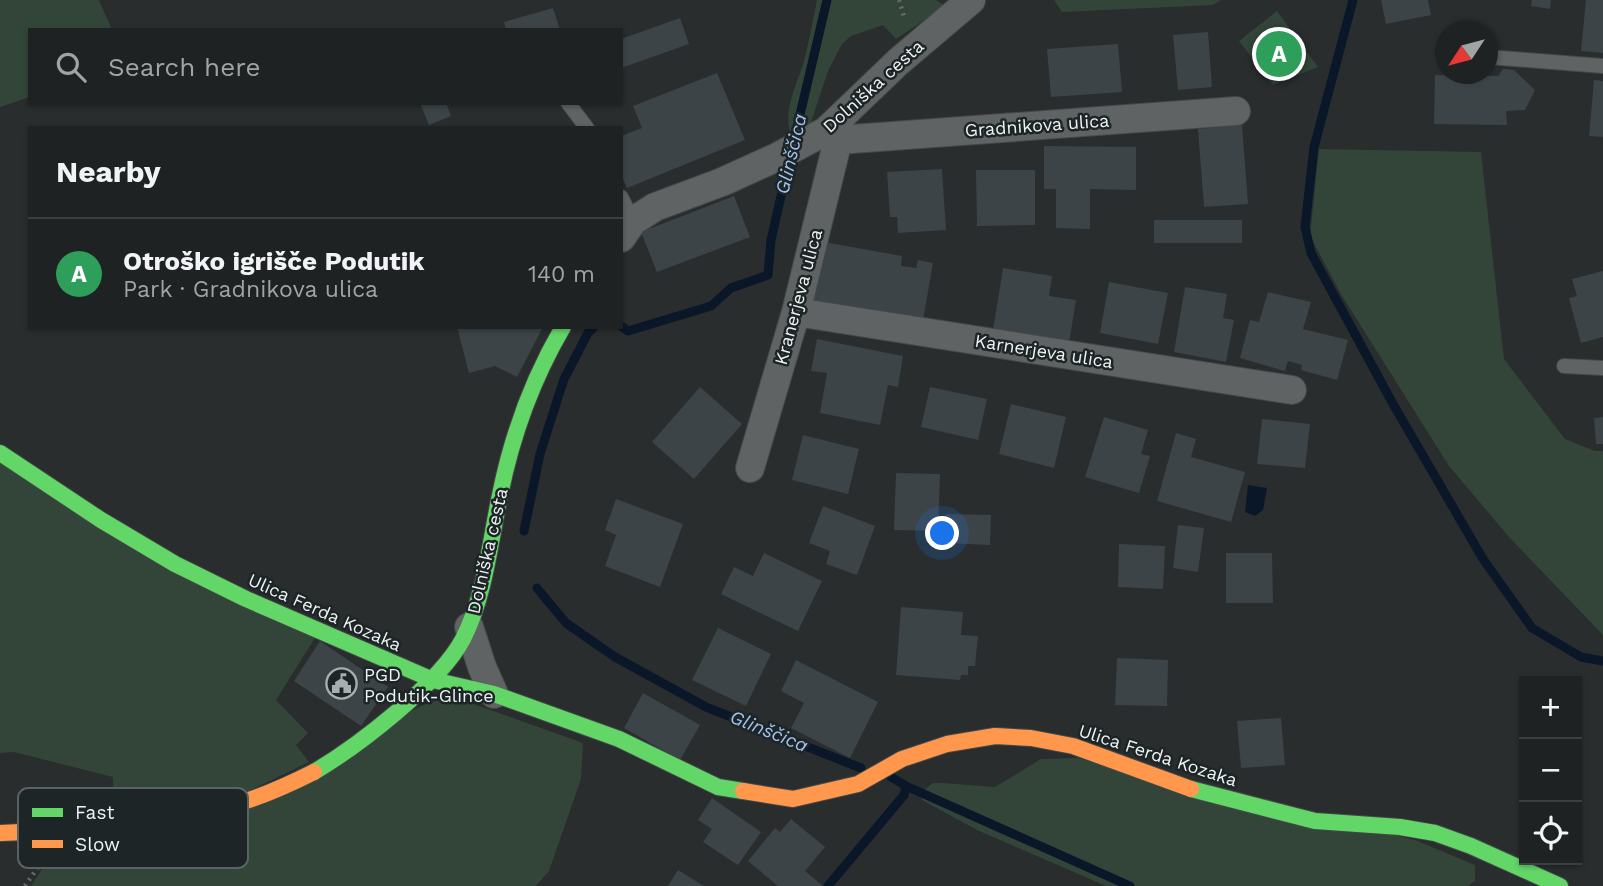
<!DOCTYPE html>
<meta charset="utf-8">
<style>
:root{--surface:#1f2222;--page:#272a2a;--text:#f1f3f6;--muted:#a1a4a5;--line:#3c3f40;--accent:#0b8043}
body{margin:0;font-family:"Work Sans",sans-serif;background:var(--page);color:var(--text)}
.controls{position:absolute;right:21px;bottom:21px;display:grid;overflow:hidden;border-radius:0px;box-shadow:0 2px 5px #0004}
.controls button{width:63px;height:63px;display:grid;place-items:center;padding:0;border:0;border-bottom:2px solid var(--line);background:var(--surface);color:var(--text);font:35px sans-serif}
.compass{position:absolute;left:1435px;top:21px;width:63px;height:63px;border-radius:50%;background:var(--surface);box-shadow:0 2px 5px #0004;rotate:234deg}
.you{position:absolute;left:943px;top:534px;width:24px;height:24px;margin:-18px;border:5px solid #fff;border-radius:50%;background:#1a73e8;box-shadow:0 0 0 10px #1a73e833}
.badge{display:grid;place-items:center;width:46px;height:46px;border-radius:50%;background:var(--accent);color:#fff;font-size:23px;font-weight:700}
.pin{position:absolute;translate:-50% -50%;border:4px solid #fff;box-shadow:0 2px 7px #0006}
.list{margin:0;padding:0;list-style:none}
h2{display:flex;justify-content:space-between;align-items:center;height:91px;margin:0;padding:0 28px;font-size:30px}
h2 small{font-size:23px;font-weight:400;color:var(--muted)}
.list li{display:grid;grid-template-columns:46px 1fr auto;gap:21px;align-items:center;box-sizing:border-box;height:112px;padding:0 28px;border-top:2px solid var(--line)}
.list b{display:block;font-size:26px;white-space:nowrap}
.list p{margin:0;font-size:23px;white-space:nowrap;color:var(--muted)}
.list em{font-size:23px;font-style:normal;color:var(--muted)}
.icon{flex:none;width:38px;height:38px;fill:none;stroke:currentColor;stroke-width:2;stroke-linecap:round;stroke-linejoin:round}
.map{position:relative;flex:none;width:1603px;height:886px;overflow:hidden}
.search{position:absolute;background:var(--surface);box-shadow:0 2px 5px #0004;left:28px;top:28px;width:595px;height:77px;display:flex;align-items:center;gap:18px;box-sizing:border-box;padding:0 24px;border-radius:0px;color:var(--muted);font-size:26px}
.panel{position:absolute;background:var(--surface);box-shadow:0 2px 5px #0004;left:28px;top:126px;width:595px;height:203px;border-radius:0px}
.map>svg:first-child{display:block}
.green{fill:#324538}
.water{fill:#0a1729}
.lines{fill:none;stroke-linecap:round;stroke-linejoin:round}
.stream{stroke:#0a1729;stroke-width:9}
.building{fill:#3c4447}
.lane-casing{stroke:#454848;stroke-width:16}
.street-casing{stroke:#454848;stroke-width:30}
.fast-casing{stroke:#454848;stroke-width:18}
.slow-casing{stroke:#454848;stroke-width:18}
.path{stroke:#686a6a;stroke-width:4.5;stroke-dasharray:2 5;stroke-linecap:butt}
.lane{stroke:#606363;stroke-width:14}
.street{stroke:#606363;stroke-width:28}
.fast{stroke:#63d668;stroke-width:16}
.slow{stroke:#ff974d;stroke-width:16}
.labels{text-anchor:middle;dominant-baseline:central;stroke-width:5;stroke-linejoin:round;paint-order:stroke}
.street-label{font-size:18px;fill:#edf2f3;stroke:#1d2526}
.poi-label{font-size:18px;fill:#edf2f3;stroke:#1d2526;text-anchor:start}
.water-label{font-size:19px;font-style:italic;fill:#a1c2f0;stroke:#1d2526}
.key{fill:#1d2526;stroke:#5b6264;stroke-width:2}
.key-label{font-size:19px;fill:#edf2f3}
</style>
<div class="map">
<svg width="1603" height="886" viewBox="0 0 1603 886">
<rect width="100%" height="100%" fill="#292d2d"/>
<path class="green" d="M0,0H99L112,30H30V97L0,107Z
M817,0H936L945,6L896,39L883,25L851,36L842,44L828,71L809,128L801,135L790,132C783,110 798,81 804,61C809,41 813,20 817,0Z
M1054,0H1221L1213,5L1062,12Z
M1277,11L1318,67L1273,85L1239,41Z
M1319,149L1481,152L1504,359L1565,439L1595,451H1603V635L1509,537L1449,466L1342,296L1310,236Z
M0,462L315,638L276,700L308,733L296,745L309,762L247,792L114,814L113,777L14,752L0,753Z
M431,701H465L583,743L581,779L549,871L536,886H31L57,847L198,821Z
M1077,758L1415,840L1475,865V881L1468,886H1106L977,830L922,800L923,791L933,783H943L995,787L1041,759Z"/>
<path class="water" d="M1248,485L1267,488L1263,510L1255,516L1245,512Z"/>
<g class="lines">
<path class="stream" d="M1353,0L1314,147L1305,227L1311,253L1393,404L1483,559L1532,628L1581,657L1603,661
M794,140L827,0
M621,326L628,331L711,306L731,288L768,275L771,240L790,157
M524,531L540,454L564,379L588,333L594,327
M537,588L566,623L615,657L706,707L861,768
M906,786L1130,886
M828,886L904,795L906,786L891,777"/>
</g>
<path class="building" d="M1381,0H1428L1431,15L1386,24Z
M1532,0H1551L1550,9L1531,6Z
M1586,0H1603V53L1581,51Z
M553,8L560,30H506L504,22Z
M680,18L689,44L621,68V39Z
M1208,32L1212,87L1178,90L1173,35Z
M1118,44L1122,92L1051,97L1047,49Z
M1503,69L1514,70L1535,90L1525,110L1506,111L1507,125L1434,124L1435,75L1498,76Z
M717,73L745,140L627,188L621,174V150L623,149L621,136L642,128L633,106Z
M1594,80L1603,81V137L1589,136Z
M420,103H446L451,116L429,125Z
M1242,125L1248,204L1204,207L1198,129Z
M1044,146L1136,147V190L1090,189V229L1056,228V189H1044Z
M942,169L946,230L898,233L897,217H890L887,172Z
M976,170H1035V225L977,226Z
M734,196L750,237L657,272L641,232Z
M1154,220H1242V243H1154Z
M824,242L902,256L901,266L916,268L918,260L933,263L923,320L813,303Z
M1003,268L1052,276L1049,296L1076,300L1069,343L993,330Z
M1603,271V337L1581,343L1569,298L1577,296L1572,279Z
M1109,282L1168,293L1158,344L1100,333Z
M1185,287L1227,294L1223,318L1234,320L1226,362L1174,352Z
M1268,292L1311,302L1303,329L1348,340L1337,380L1301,370L1302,365L1288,361L1285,371L1240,358L1250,320L1259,322Z
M457,327H543L517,377L495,366L469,373Z
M817,339L903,356L898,387L888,385L880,425L820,413L827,373L811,371Z
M700,387L742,424L694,479L652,442Z
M930,387L987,399L978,440L921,427Z
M1011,404L1066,417L1054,468L999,454Z
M1104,417L1148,430L1141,454L1150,456L1139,493L1085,477Z
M1603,417V444H1596L1594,418Z
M1262,419L1310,424L1305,468L1257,464Z
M1176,433L1196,439L1191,457L1245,472L1231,522L1157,501Z
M803,435L859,449L848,494L792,480Z
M896,473L940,474L938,531L894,530Z
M616,499L683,524L660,587L605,566L616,535L605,530Z
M823,506L875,526L857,575L826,564L830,551L809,543Z
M946,514L991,515L990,545L946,543Z
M1178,525L1204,528L1198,572L1173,568Z
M1119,544L1165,546L1163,589L1118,587Z
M764,553L822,581L798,631L721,594L734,567L753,576Z
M1226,553H1272L1273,603H1226Z
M901,607L963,612L961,635L978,636L975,666H968V675H961L960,680L896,675Z
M718,628L771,654L746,706L692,680Z
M320,641L388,687L361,726L294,681Z
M1117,658L1168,660L1167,706L1115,705Z
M796,660L878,702L850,758L791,728L804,703L781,691Z
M643,693L700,725L680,760L624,728Z
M1281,718L1285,765L1241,768L1237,721Z
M712,798L761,832L738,865L703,842L712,829L698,820Z
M791,819L825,847L805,871L823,886H778L748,861L775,828L780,832Z
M678,870L704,886H668Z"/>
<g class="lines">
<defs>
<path id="lane" d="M1488,57L1603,66
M568,103L587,128
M621,197L633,221
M1564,366L1603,368"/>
<path id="street" d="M838,140L1236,111
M621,238L633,221L655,207L722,182L775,158L826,131L898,62L971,0
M796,312L1292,390
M750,468L796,312L838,140L826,131
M469,627L482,667L494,694"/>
<path id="fast" d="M0,453L101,520L175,564L246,599L433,680L494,694L619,739L718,787L743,791
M314,772C358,746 439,684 463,639C485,596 490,542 500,495C512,435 532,380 563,327
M1191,789L1315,821L1400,827L1435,833L1471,846L1560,886"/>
<path id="slow" d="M743,791L793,799L858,784L902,759L947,744L995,736L1031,738L1073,746L1191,789
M0,833C80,830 162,827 240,803C266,795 290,784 314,772"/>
</defs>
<use href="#lane" class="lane-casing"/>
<use href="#street" class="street-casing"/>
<use href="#fast" class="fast-casing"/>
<use href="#slow" class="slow-casing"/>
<path class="path" d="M899,0L905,20
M25,886L40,864"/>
<use href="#lane" class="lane"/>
<use href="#street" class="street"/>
<use href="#fast" class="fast"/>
<use href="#slow" class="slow"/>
</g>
<defs>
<symbol id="civic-ring" viewBox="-11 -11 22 22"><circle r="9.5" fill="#1d2526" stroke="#a8adae" stroke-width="1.5"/><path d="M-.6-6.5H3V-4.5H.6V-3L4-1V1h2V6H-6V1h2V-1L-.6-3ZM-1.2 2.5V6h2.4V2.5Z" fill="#a8adae"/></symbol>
</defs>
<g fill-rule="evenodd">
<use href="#civic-ring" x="324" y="666" width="35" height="35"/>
</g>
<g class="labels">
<g class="street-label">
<text transform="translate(873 86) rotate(-42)">Dolniška cesta</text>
<text transform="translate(1037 125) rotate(-4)">Gradnikova ulica</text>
<text transform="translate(798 297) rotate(-75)">Kranerjeva ulica</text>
<text transform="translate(1044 351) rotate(9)">Karnerjeva ulica</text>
<text transform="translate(487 551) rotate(-77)">Dolniška cesta</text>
<text transform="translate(325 612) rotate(24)">Ulica Ferda Kozaka</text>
<text transform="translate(1158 755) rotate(18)">Ulica Ferda Kozaka</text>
</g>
<g class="poi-label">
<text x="364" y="674">PGD<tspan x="364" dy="21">Podutik-Glince</tspan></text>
</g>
<g class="water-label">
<text transform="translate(791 154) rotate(-77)">Glinščica</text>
<text transform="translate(769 731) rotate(22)">Glinščica</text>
</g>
</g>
<rect x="18" y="788" width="230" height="80" rx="10" class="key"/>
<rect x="32" y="808" width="31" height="9" fill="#63d668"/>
<rect x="32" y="840" width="31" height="8" fill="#ff974d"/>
<g class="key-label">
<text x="75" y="819">Fast</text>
<text x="75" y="851">Slow</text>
</g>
</svg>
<div class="controls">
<button>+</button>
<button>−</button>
<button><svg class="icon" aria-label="locate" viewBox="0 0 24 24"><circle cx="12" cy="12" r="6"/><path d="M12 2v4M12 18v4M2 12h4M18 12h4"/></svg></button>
</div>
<svg class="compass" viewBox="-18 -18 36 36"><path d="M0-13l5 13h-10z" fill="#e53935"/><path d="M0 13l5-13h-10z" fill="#a1a4a5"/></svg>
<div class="you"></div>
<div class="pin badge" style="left:1279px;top:54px;background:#2e9e5b">A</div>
<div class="search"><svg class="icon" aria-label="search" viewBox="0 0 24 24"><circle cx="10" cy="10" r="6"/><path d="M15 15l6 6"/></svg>Search here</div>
<section class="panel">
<h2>Nearby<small></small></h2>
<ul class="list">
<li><span class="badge" style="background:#2e9e5b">A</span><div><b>Otroško igrišče Podutik</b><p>Park · Gradnikova ulica</p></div><em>140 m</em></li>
</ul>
</section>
</div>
